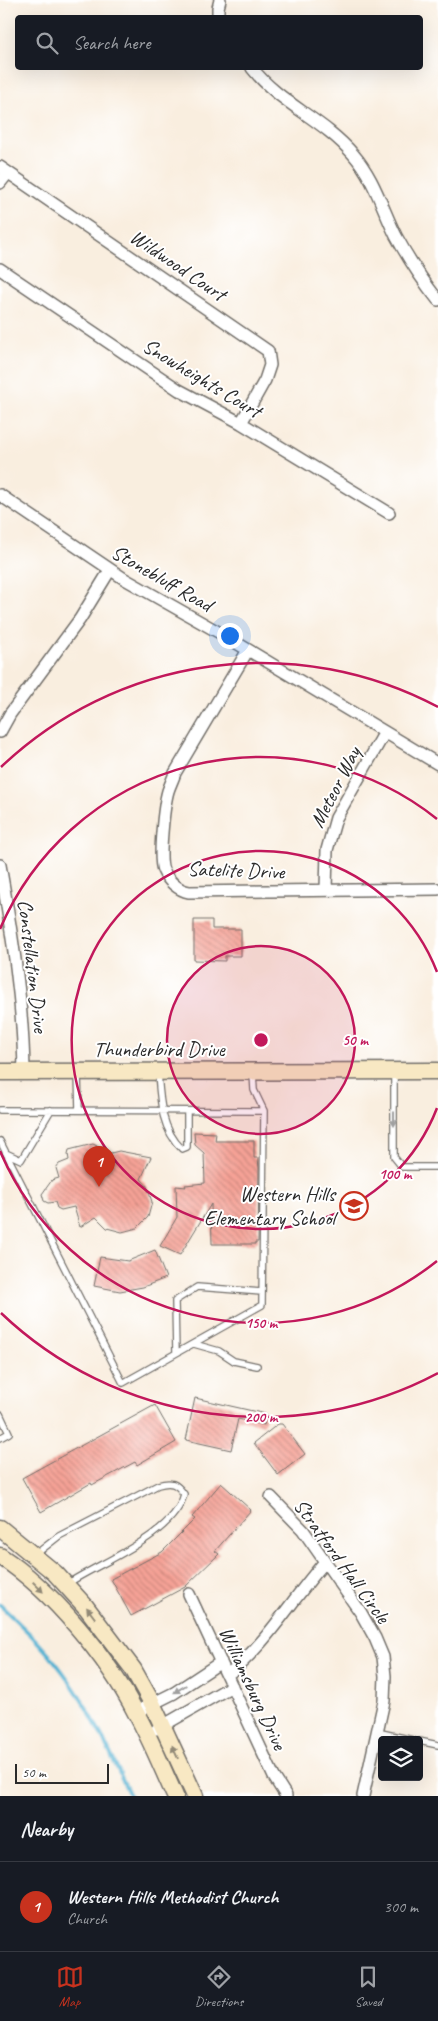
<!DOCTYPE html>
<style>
:root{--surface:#171b24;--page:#20242c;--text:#f1f3f6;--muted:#9ea1a6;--line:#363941;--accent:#c8321e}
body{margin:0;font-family:Caveat,sans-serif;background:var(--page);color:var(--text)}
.controls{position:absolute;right:15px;bottom:15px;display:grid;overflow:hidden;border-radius:5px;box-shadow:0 5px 20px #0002}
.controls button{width:45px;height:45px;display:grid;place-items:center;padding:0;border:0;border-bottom:1px solid var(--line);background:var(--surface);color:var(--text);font:25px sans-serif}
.scale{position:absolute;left:15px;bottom:12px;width:94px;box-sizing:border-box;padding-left:5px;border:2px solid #2b2b2b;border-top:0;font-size:14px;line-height:18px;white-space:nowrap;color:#2b2b2b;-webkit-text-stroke:4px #fff;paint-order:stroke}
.you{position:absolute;left:229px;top:635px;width:18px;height:18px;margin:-12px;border:4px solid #fff;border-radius:50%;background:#1a73e8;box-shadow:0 0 0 8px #1a73e833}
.badge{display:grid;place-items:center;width:32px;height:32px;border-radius:50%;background:var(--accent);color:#fff;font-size:16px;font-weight:700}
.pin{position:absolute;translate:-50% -41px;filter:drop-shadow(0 1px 2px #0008)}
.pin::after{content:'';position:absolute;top:26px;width:18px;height:15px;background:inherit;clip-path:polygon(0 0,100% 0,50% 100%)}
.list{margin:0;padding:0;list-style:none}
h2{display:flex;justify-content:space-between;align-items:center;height:65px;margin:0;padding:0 20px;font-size:21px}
h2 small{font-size:16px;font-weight:400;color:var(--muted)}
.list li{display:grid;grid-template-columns:32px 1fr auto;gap:15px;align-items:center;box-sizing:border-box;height:90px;padding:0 20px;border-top:1px solid var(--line)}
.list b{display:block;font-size:19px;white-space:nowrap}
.list p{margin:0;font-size:16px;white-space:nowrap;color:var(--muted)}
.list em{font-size:16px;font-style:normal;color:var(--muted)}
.icon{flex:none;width:28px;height:28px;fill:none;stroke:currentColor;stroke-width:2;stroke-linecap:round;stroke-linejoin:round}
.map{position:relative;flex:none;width:438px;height:1796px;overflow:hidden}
.search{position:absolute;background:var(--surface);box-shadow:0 5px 20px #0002;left:15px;right:15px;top:15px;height:55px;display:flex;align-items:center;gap:12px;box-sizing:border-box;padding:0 18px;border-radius:5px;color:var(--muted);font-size:19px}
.sheet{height:155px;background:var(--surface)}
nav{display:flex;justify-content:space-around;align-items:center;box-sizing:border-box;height:70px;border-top:1px solid var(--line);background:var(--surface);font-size:14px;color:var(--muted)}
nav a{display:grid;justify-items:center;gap:2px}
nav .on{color:var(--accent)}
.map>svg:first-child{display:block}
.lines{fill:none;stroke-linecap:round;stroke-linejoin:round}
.stream{stroke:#52b1d1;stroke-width:4}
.building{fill:url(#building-back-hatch)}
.lane-casing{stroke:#736f6a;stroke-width:8}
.street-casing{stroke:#736f6a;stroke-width:14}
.secondary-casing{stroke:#736f6a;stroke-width:19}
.lane{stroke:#fff;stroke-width:5.5}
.street{stroke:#fff;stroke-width:11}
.secondary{stroke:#f8e8c3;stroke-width:16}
.oneway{fill:#a0a0a0}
.oneway2{fill:#928a77}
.ring{fill:none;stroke:#c2185b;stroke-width:2.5}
.labels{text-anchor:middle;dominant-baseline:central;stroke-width:4;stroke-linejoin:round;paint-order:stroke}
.street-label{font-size:21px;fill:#2b2b2b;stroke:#fff}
.poi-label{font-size:21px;fill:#2b2b2b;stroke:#fff;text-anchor:end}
.centre{fill:#c2185b;stroke:#fff;stroke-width:2.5}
.ring-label{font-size:15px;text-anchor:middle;font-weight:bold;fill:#c2185b;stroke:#fff;stroke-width:4;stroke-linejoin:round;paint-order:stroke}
</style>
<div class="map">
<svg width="438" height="1796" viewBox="0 0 438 1796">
<defs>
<pattern id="building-back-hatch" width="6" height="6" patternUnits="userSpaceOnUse" patternTransform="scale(1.25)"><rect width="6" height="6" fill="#f6a296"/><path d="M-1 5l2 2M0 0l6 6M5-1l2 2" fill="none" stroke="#c7847b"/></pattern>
</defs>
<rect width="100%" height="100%" fill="#fff"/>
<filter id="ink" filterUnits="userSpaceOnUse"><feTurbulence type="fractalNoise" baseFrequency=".02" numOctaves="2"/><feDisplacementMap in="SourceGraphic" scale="10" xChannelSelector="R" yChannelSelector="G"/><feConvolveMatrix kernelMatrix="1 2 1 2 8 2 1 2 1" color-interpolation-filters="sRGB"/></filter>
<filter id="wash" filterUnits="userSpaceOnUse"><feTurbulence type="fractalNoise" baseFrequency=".0096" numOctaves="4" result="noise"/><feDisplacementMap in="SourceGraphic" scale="20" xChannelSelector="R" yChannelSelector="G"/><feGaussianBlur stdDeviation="1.12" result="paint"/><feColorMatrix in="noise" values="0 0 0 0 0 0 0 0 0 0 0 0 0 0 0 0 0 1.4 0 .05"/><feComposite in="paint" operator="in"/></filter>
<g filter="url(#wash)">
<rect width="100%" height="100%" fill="#f9eedf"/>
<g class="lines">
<path class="stream" d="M0,1605C14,1619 30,1633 43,1648C82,1690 107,1745 130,1796"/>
</g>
<g id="blocks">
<path class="building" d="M194,920H212V929H241V956H225V961L194,960Z
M194,1132L216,1133L215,1141H254V1158H258L259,1168L258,1242H255V1244H212L211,1204L180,1255L160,1246L177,1217L176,1186L186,1187L185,1185L205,1183L204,1153L195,1145Z
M93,1144L97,1146L99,1156L119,1151L151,1157L141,1179L147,1186L152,1202L148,1217L137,1228L122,1232L107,1228L96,1217L80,1227L74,1207L61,1210L57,1208L55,1202L48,1203L44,1201L42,1194L52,1180L59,1178L56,1168L59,1164L69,1160L68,1154L69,1150Z
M155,1250L166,1278L143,1287L120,1291L94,1286L100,1257L128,1261Z
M195,1398L266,1414L264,1425L238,1419L231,1450L186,1440Z
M155,1405L176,1442L137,1465L135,1462L92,1485L91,1483L41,1512L22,1478Z
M278,1424H282L305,1454L278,1475L254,1443Z
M221,1483L251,1510L215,1551L219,1554L185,1587L131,1616L111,1579L162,1552L195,1519L192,1517Z"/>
</g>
</g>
<g filter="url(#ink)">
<use href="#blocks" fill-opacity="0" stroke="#736f6a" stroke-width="1"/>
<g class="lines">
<defs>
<path id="lane" d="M78,1073L79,1110
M158,1073C160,1100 161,1129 182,1149L187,1147V1111
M394,1073V1157L402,1167H438
M0,1110L264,1111
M0,1141L123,1383L262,1305L264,1111L254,1090L253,1073
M6,1153L21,1160L51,1110
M194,1344L219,1351L234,1361L257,1366
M176,1353L175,1301L197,1287L262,1292
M0,1414L9,1433L0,1438
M36,1554L59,1536L158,1485C171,1481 176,1483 184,1494C175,1535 100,1562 67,1584
M377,1732L413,1740
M419,1741L438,1745"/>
<path id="street" d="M218,18V8L220,0
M252,68C280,104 323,119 353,154C374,178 382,208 396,236C408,258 422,280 438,300
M0,167L268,351L270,365L265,380L241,423
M0,183L8,173
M0,269L179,390L241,423L389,513
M0,495L123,578L220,633L438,764
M248,650L175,773C173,779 170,785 168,791C164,805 158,858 163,870C168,881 178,890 189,892L438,889
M0,732L10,714L80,619L110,570
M0,865C12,934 23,1001 24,1072
M326,890L327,850L336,818L385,732
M271,1497L303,1530L361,1613L375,1638L383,1657L385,1676L384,1701L363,1796
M189,1594L274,1777L286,1796
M227,1675C266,1645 292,1599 324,1563
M136,1712L174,1693L221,1662
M157,1729L232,1686"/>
<path id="secondary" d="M0,1072L438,1071
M0,1528L55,1573L86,1607L133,1669L152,1703L195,1796
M0,1556C52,1590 108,1658 136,1713C151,1740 162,1768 175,1796"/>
</defs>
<use href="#lane" class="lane-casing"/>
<use href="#street" class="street-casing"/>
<use href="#secondary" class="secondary-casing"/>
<use href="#lane" class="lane"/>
<use href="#street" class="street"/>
<use href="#secondary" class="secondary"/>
</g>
<defs><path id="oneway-solid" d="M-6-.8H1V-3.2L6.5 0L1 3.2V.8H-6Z" transform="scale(1.25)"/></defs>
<g class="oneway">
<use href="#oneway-solid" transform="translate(394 1119) rotate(90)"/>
<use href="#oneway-solid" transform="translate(180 1689) rotate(148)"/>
</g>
<g class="oneway2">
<use href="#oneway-solid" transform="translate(38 1587) rotate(45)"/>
<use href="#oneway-solid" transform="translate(91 1613) rotate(-127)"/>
<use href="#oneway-solid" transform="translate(175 1752) rotate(-114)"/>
</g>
</g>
<circle cx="261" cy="1040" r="94" fill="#c2185b" fill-opacity=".12"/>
<g class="ring">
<circle cx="261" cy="1040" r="94"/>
<path d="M437 1108A189 189 0 1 1 437 972"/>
<path d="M437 1261A283 283 0 0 1 0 1151M0 929A283 283 0 0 1 437 819"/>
<path d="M438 1373A377 377 0 0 1 1 1313M1 767A377 377 0 0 1 438 707"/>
</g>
<defs>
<symbol id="school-ring" viewBox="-11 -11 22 22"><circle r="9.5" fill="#fff" stroke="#c8321e" stroke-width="1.5"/><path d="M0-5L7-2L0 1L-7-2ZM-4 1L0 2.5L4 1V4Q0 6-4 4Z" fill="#c8321e"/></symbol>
</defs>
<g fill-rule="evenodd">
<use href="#school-ring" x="338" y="1190" width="32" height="32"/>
</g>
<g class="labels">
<g class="street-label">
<text transform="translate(178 265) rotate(34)">Wildwood Court</text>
<text transform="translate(202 378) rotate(31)">Snowheights Court</text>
<text transform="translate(162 578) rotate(30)">Stonebluff Road</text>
<text transform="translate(335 787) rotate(-63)">Meteor Way</text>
<text transform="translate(236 870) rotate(2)">Satelite Drive</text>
<text transform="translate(33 966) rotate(83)">Constellation Drive</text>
<text x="159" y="1049">Thunderbird Drive</text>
<text transform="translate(342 1561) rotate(54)">Stratford Hall Circle</text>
<text transform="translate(253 1688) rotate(65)">Williamsburg Drive</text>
</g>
<g class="poi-label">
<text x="335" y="1194">Western Hills<tspan x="335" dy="24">Elementary School</tspan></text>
</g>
</g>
<circle cx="261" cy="1040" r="8" class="centre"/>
<g class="ring-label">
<text x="355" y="1045">50 m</text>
<text x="395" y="1179">100 m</text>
<text x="261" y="1328">150 m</text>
<text x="261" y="1422">200 m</text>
</g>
</svg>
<div class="controls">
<button><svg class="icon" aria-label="layers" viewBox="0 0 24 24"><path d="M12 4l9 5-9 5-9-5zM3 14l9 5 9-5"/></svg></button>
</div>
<div class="scale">50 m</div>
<div class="you"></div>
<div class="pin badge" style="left:99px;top:1187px">1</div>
<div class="search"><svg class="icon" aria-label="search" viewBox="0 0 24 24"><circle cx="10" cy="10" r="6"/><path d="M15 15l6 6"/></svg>Search here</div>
</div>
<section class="sheet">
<h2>Nearby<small></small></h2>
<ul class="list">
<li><span class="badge">1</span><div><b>Western Hills Methodist Church</b><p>Church</p></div><em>300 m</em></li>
</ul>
</section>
<nav>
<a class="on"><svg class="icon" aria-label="map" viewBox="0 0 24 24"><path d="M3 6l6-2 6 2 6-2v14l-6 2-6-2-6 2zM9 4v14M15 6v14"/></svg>Map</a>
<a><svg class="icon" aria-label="directions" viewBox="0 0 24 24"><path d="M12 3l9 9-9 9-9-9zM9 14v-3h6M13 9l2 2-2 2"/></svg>Directions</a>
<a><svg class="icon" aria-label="saved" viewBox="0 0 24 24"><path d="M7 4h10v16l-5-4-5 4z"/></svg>Saved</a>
</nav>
